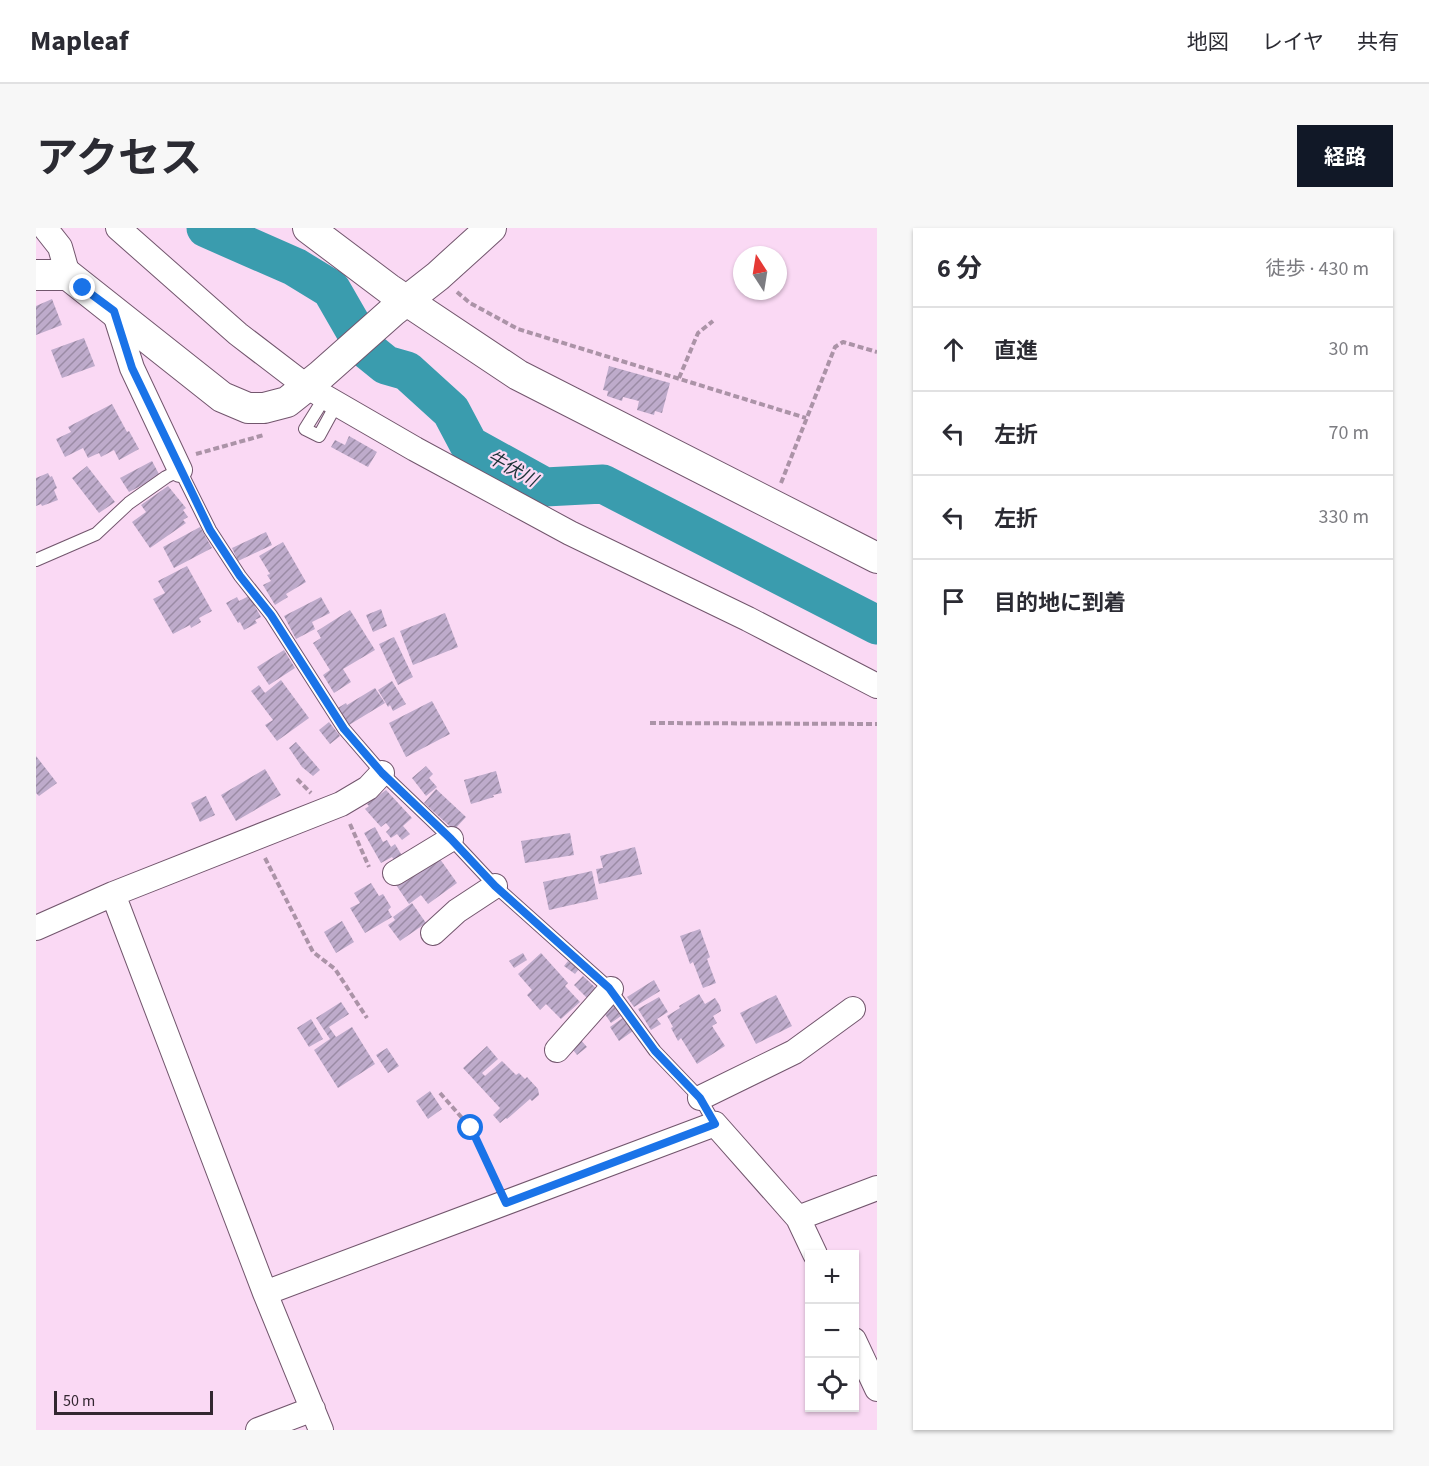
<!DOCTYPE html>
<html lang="ja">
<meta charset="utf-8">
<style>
:root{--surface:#fff;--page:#f7f7f7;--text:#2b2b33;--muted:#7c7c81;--line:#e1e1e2;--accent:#111827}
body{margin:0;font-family:"Source Sans 3","Noto Sans JP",sans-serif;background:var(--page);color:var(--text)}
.controls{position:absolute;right:18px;bottom:18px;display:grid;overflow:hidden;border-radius:0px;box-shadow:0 2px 4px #0004}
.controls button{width:54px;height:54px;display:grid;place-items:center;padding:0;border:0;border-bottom:2px solid var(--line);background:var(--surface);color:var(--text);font:30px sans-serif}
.compass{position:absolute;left:697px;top:18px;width:54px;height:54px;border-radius:50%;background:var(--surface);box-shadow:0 2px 4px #0004;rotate:348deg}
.scale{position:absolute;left:18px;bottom:15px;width:159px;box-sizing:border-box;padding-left:6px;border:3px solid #322630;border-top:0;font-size:16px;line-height:21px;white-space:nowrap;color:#322630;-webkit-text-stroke:4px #fad9f4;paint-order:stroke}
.stop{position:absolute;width:18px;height:18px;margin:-14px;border:4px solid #1a73e8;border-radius:50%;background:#fff}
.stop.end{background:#1a73e8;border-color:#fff;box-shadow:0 2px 6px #0008}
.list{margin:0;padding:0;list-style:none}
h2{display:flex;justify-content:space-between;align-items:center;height:78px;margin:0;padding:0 24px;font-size:26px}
h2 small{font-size:20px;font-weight:400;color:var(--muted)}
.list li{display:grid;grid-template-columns:39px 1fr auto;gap:18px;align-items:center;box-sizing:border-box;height:84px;padding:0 24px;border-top:2px solid var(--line)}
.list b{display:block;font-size:22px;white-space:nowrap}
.list em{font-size:20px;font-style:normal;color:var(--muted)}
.icon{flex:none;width:33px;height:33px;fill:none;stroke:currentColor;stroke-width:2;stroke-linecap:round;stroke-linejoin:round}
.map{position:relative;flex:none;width:841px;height:1202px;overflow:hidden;border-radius:0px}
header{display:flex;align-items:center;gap:36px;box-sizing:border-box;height:84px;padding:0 30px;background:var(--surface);border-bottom:2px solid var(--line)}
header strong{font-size:28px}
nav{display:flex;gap:33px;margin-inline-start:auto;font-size:21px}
.intro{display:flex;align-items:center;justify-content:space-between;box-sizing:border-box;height:144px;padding:0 36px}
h1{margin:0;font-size:42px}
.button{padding:15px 27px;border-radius:0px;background:var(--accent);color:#fff;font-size:21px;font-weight:700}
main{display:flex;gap:36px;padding:0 36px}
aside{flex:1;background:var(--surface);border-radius:0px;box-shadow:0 2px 4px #0004}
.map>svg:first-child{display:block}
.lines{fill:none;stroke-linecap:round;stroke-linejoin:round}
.river{stroke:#3a9cae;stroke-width:39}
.building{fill:url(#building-hatch)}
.service-casing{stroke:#72566d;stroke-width:14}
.minor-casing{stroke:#72566d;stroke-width:26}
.tertiary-casing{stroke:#72566d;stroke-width:32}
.path{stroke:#ab93a7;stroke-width:4;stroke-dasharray:6 3;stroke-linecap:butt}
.service{stroke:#fff;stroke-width:12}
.minor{stroke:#fff;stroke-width:24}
.tertiary{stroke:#fff;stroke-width:30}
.route{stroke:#1a73e8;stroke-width:8}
.labels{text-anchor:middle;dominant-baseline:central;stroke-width:4.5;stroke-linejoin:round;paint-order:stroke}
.water-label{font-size:18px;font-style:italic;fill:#1c3237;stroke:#fad9f4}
</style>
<header>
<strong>Mapleaf</strong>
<nav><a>地図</a><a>レイヤ</a><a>共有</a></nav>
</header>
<div class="intro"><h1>アクセス</h1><a class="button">経路</a></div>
<main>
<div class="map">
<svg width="841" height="1202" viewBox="0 0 841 1202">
<defs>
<pattern id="building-hatch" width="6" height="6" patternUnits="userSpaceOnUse" patternTransform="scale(1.5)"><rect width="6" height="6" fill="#beabcb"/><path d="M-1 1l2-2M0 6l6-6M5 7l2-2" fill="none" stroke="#9b8ba5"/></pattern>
</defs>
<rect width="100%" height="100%" fill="#fad9f4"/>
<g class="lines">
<path class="river" d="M170,0L259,39L295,61L329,120L350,137L371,143L415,183L433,217L509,259L567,256L841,397"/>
</g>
<path class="building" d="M16,71L26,97L0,107V78Z
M48,110L59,138L26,150L15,122Z
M573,138L634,155L626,185L619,183L618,187L601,182L603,173L587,169L586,173L571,168L572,163L567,162Z
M76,176L91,204L93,203L103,221L83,232L78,222L65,229L63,225L52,230L47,220L29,229L20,211L35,204L32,199Z
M313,208L341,224L332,239L295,219L299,212L309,217Z
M116,233L124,248L93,264L84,250Z
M51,238L79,274L63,285L36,250Z
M12,245L14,249L16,248L21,260L18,262L22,272L6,278L5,276L0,278V250Z
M132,258L150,280L147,282L152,289L147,292L150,295L114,320L96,294L110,284L105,277Z
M164,299L176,320L138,340L127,319Z
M230,304L236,317L202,333L196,320Z
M247,314L270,354L250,366L252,369L239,377L227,357L235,353L231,347L234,346L223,328Z
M151,338L176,383L163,390L165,394L155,400L154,397L137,406L117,371L129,365L122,353Z
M213,368L225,389L219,392L221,395L208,402L204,394L202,395L190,375L201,369L203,373Z
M285,369L294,385L276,394L279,401L260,411L248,388Z
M345,381L351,398L337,404L330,387Z
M314,382L339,422L307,441L315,454L298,465L287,447L294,442L277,415L285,410L281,403Z
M409,385L422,419L377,437L364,403Z
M358,409L377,449L362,457L343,416Z
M248,422L259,440L233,457L221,439Z
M245,452L273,490L241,513L229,497L237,492L215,463L223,457L229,465Z
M356,453L370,476L357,483L354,477L352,479L342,462Z
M339,460L349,475L313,497L302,480L310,475L311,477Z
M396,473L414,506L370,529L353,495Z
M293,494L304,508L294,516L283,502Z
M260,514L284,542L277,548L266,539L253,520Z
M0,528L21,555L3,568L0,565Z
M390,538L397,546L393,550L401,559L390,568L376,550Z
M229,541L245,567L200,593L185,567Z
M460,543L466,565L457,567L458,569L435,576L428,552Z
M400,561L430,589L418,602L388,575Z
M350,562L376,590L367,598L374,606L366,612L361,606L355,610L350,604L354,600L350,595L345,599L329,581L333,578L331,576Z
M170,568L179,587L164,594L155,575Z
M339,599L347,614L351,612L355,619L359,616L368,631L360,635L356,629L345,635L328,605Z
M534,605L538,627L489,635L485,613Z
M599,619L606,646L563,656L560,641L567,640L564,628Z
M399,624L421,655L392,676L385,667L373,676L358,654Z
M556,643L562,671L513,682L507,654Z
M335,655L343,668L347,666L355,679L352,682L356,689L329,705L314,680L324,675L318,665Z
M376,675L390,695L364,713L352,697L359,692L357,689Z
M306,693L318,714L300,725L288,704Z
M664,701L674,729L671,731L680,755L667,760L657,734L654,736L644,708Z
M487,725L491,732L478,740L473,733Z
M505,725L532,755L529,758L544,774L525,791L510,776L504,782L491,767L496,762L482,746Z
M532,733L543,741L539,746L528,738Z
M547,748L564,764L555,774L538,757Z
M618,752L624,763L598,779L591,769Z
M663,766L669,776L679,770L684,778L685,783L677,788L681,795L676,798L689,818L661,836L645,810L642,813L635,800L637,799L631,788L644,780L643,778Z
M740,767L756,798L720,816L704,785Z
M623,769L632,784L621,791L625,796L615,802L602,781Z
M305,774L313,786L293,799L300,809L316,799L339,836L302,860L278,822L294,811L280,790Z
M575,774L585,788L575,795L566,782Z
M588,789L597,803L583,813L574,799Z
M275,791L287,811L273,819L261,800Z
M543,810L551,819L541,827L534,818Z
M451,818L462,831L446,845L449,848L466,833L480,847L483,845L489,851L491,849L502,861L503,867L496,873L494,871L471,891L470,890L464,895L457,887L464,880L427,840Z
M351,820L363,838L352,845L340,827Z
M394,863L406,881L392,891L380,873Z"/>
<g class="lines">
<defs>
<path id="service" d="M289,169L269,201L283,208L301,175
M0,332L60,306L93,275L130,249L144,242L174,302L204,348L235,387L308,501L346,545L415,611L459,658L573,760L619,823L664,870L679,896"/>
<path id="minor" d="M9,0L24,19L32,47
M82,0L202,106L270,158L379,221L534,305L712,391L841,458
M78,83L96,140L144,242
M359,645L415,611
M77,666L229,1065L285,1202
M0,700L77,666L305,576L332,560L346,545
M397,705L421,683L459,658
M521,822L575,761
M664,870L758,824L817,781
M762,990L841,960
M229,1065L679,896L762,990L779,1026
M818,1112L841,1161
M222,1202L277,1181"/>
<path id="tertiary" d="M272,0L353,61L482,147L841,330
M0,47H32L186,169L212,180H228L251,174L285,147L356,84L402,48L455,0"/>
</defs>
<use href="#service" class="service-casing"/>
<use href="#minor" class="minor-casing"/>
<use href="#tertiary" class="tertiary-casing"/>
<path class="path" d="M421,64L434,75L482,101L770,190
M643,150L662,105L677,93
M160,226L228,207
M745,255L799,119L807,114L841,124
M614,495L841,496
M261,551L275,565
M314,596L333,639
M229,630L277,724L299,741L331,790
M404,865L435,900L460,955"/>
<use href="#service" class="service"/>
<use href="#minor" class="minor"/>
<use href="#tertiary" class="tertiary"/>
</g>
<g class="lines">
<path class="route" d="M47,60L78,83L96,140L174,302L204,348L235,387L308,501L346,545L415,611L459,658L573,760L619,823L664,870L679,896L470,975L435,900"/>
</g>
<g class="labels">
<g class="water-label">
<text transform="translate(476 241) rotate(29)">牛伏川</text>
</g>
</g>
</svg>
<div class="controls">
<button>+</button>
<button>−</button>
<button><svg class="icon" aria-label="locate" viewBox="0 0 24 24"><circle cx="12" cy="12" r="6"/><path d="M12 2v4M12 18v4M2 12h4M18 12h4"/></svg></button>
</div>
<svg class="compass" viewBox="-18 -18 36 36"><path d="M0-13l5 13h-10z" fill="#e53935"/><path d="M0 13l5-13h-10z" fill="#7c7c81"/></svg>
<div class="scale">50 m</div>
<div class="stop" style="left:435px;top:900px"></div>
<div class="stop end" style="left:47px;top:60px"></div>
</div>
<aside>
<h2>6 分<small>徒歩 · 430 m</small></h2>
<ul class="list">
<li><svg class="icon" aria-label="ahead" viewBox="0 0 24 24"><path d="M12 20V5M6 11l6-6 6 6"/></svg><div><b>直進</b></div><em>30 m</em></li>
<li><svg class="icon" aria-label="left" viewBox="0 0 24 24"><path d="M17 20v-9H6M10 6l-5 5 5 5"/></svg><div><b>左折</b></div><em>70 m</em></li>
<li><svg class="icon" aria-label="left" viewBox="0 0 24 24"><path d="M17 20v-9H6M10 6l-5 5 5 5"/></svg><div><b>左折</b></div><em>330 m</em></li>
<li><svg class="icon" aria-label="arrive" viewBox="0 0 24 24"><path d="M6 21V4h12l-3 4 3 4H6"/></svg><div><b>目的地に到着</b></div></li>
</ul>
</aside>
</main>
